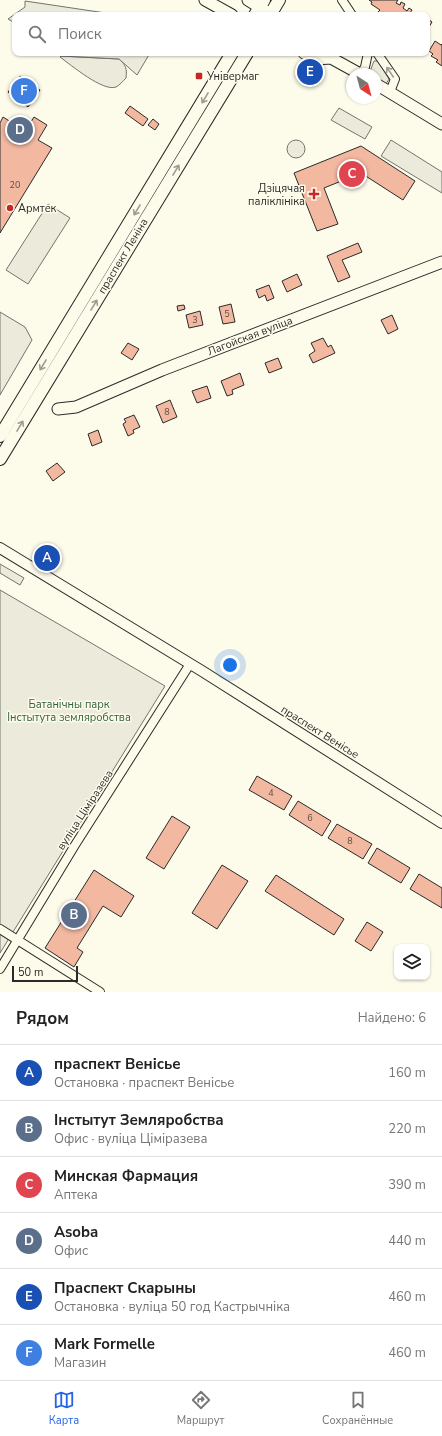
<!DOCTYPE html>
<html lang="ru">
<meta charset="utf-8">
<style>
:root{--surface:#fff;--page:#f6f6f6;--text:#222;--muted:#767676;--line:#e0e0e0;--accent:#2563eb}
body{margin:0;font-family:"Nunito Sans",sans-serif;background:var(--page);color:var(--text)}
.controls{position:absolute;right:12px;bottom:12px;display:grid;overflow:hidden;border-radius:8px;box-shadow:0 1px 3px #0004}
.controls button{width:36px;height:36px;display:grid;place-items:center;padding:0;border:0;border-bottom:1px solid var(--line);background:var(--surface);color:var(--text);font:20px sans-serif}
.compass{position:absolute;left:346px;top:68px;width:36px;height:36px;border-radius:50%;background:var(--surface);box-shadow:0 1px 3px #0004;rotate:144deg}
.scale{position:absolute;left:12px;bottom:10px;width:66px;box-sizing:border-box;padding-left:4px;border:2px solid #2b2b2b;border-top:0;font-size:11px;line-height:14px;white-space:nowrap;color:#2b2b2b;-webkit-text-stroke:3px #fdfbea;paint-order:stroke}
.you{position:absolute;left:230px;top:665px;width:14px;height:14px;margin:-10px;border:3px solid #fff;border-radius:50%;background:#1a73e8;box-shadow:0 0 0 6px #1a73e833}
.badge{display:grid;place-items:center;width:26px;height:26px;border-radius:50%;background:var(--accent);color:#fff;font-size:13px;font-weight:700}
.pin{position:absolute;translate:-50% -50%;border:2px solid #fff;box-shadow:0 1px 4px #0006}
.list{margin:0;padding:0;list-style:none}
h2{display:flex;justify-content:space-between;align-items:center;height:52px;margin:0;padding:0 16px;font-size:17px}
h2 small{font-size:13px;font-weight:400;color:var(--muted)}
.list li{display:grid;grid-template-columns:26px 1fr auto;gap:12px;align-items:center;box-sizing:border-box;height:56px;padding:0 16px;border-top:1px solid var(--line)}
.list b{display:block;font-size:15px;white-space:nowrap}
.list p{margin:0;font-size:13px;white-space:nowrap;color:var(--muted)}
.list em{font-size:13px;font-style:normal;color:var(--muted)}
.icon{flex:none;width:22px;height:22px;fill:none;stroke:currentColor;stroke-width:2;stroke-linecap:round;stroke-linejoin:round}
.map{position:relative;flex:none;width:442px;height:992px;overflow:hidden}
.search{position:absolute;background:var(--surface);box-shadow:0 1px 3px #0004;left:12px;right:12px;top:12px;height:44px;display:flex;align-items:center;gap:10px;box-sizing:border-box;padding:0 14px;border-radius:8px;color:var(--muted);font-size:15px}
.sheet{height:388px;background:var(--surface)}
nav{display:flex;justify-content:space-around;align-items:center;box-sizing:border-box;height:56px;border-top:1px solid var(--line);background:var(--surface);font-size:11px;color:var(--muted)}
nav a{display:grid;justify-items:center;gap:2px}
nav .on{color:var(--accent)}
.map>svg:first-child{display:block}
.green{fill:#ecebdb;stroke:#74746e}
.parking{fill:#eceadb;stroke:#74746e}
.building{fill:#f2b8a0;stroke:#2b2b2b}
.lines{fill:none;stroke-linecap:round;stroke-linejoin:round}
.minor-casing{stroke:#2b2b2b;stroke-width:10}
.tertiary-casing{stroke:#2b2b2b;stroke-width:12}
.secondary-casing{stroke:#2b2b2b;stroke-width:13}
.primary-casing{stroke:#2b2b2b;stroke-width:14}
.minor{stroke:#fdfbea;stroke-width:8}
.tertiary{stroke:#fdfbea;stroke-width:10}
.secondary{stroke:#fdfbea;stroke-width:11}
.primary{stroke:#fdfbea;stroke-width:12}
.oneway{stroke:#9e9d94}
.poi-dot{fill:#c62828;stroke:#fdfbea;stroke-width:1.5}
.labels{text-anchor:middle;dominant-baseline:central;stroke-width:3;stroke-linejoin:round;paint-order:stroke}
.number-label{font-size:9px;fill:#5d4e48}
.poi-label{font-size:11px;fill:#2b2b2b;stroke:#fdfbea;text-anchor:start}
.street-label{font-size:11px;fill:#2b2b2b;stroke:#fdfbea}
.park-label{font-size:11px;fill:#34623c;stroke:#fdfbea}
</style>
<div class="map">
<svg width="442" height="992" viewBox="0 0 442 992">
<rect width="100%" height="100%" fill="#fdfbea"/>
<path class="green" d="M61,56L119,59C126,65 127,69 126,78C123,81 120,85 116,87C103,92 71,65 60,57Z
M374,61H378L389,79L386,84L376,78V74H369Z
M287 149a9 9 0 1 1 18 0a9 9 0 1 1-18 0Z
M0,590L165,686L0,953Z"/>
<path class="parking" d="M25,1L119,15H15V23L8,19L25,7Z
M57,53H150L137,75L119,59L61,56Z
M339,108L372,127L365,139L331,120Z
M391,140L442,172V193L381,156Z
M48,204L70,218L28,284L6,270Z
M0,312L25,327L32,340L0,395Z
M0,564L24,578L20,585L0,573Z"/>
<path class="building" d="M369,0H398L396,3L400,5L401,2L405,4L403,8L407,11L409,8L412,10L410,13L413,15H385L383,14L380,15L377,13L380,10L371,4L372,2Z
M428,19L432,22L427,30V22Z
M435,41L441,45L442,44V66L436,62L438,60L431,56L433,54L429,51Z
M20,76L40,90L28,107L8,92Z
M130,106L148,119L143,126L125,113Z
M3,117L25,131L34,117L47,125L38,140L52,148L0,233V123Z
M153,119L159,124L155,130L148,125Z
M361,146L415,181L403,200L361,173L324,188L338,224L317,231L294,173Z
M358,243L362,252L342,260L350,277L338,282L327,256Z
M297,274L302,285L287,292L282,281Z
M269,285L274,298L267,301L265,295L259,298L256,290Z
M231,304L235,322L223,324L219,307Z
M184,305L185,309L178,311L177,306Z
M200,311L203,325L189,328L186,315Z
M392,315L398,329L388,334L381,320Z
M323,338L328,347L331,345L335,353L313,363L309,355L315,351L311,343Z
M128,343L139,349L132,360L121,353Z
M278,358L282,368L269,373L265,363Z
M240,373L244,385L232,390L233,394L227,396L221,381Z
M207,386L211,398L197,403L192,391Z
M170,400L177,417L163,423L156,406Z
M134,415L140,427L133,430L134,433L128,436L123,424L126,422L124,419Z
M98,430L102,442L92,446L88,434Z
M57,463L65,472L53,481L46,471Z
M257,776L292,796L284,810L249,790Z
M298,801L331,821L322,836L289,815Z
M172,816L190,827L164,869L146,858Z
M337,824L372,844L363,859L328,838Z
M377,848L410,868L401,883L368,863Z
M222,865L248,881L217,929L192,913Z
M94,870L134,896L121,917L103,906L77,948L83,952L74,967L45,948Z
M419,874L442,888V908L410,889Z
M276,875L344,919L334,935L265,891Z
M367,922L383,932L371,951L355,941Z"/>
<g class="lines">
<defs>
<path id="minor" d="M342,0L352,15
M377,53L395,79L390,92
M361,74L365,67L368,53
M0,929L100,992
M0,969L75,845L190,664"/>
<path id="tertiary" d="M0,548L202,671L442,823"/>
<path id="secondary" d="M205,0L232,15
M248,0L267,12
M304,53L316,59L331,58
M328,53L331,58L360,74
M376,84L442,124
M58,409L76,407L162,370L442,262"/>
<path id="primary" d="M255,15L264,0
M270,15L279,0
M0,436L232,53
M0,459L247,53"/>
</defs>
<use href="#minor" class="minor-casing"/>
<use href="#tertiary" class="tertiary-casing"/>
<use href="#secondary" class="secondary-casing"/>
<use href="#primary" class="primary-casing"/>
<use href="#minor" class="minor"/>
<use href="#tertiary" class="tertiary"/>
<use href="#secondary" class="secondary"/>
<use href="#primary" class="primary"/>
</g>
<defs><path id="oneway-shaft" d="M-6 0H5M1.5-3L5.5 0L1.5 3" fill="none" stroke-width="1.6" stroke-linecap="round" stroke-linejoin="round"/></defs>
<g class="oneway">
<use href="#oneway-shaft" transform="translate(390 72) rotate(-124)"/>
<use href="#oneway-shaft" transform="translate(205 98) rotate(121)"/>
<use href="#oneway-shaft" transform="translate(176 170) rotate(-59)"/>
<use href="#oneway-shaft" transform="translate(137 210) rotate(121)"/>
<use href="#oneway-shaft" transform="translate(94 305) rotate(-59)"/>
<use href="#oneway-shaft" transform="translate(43 365) rotate(121)"/>
<use href="#oneway-shaft" transform="translate(20 426) rotate(-59)"/>
</g>
<g class="poi-dot">
<rect x="195" y="72" width="8" height="8" rx="2"/>
<path d="M312 188h4v4h4v4h-4v4h-4v-4h-4v-4h4z"/>
<circle cx="10" cy="208" r="4"/>
</g>
<g class="labels">
<g class="number-label">
<text x="15" y="185">20</text>
<text x="227" y="314">5</text>
<text x="195" y="320">3</text>
<text x="167" y="412">8</text>
<text x="271" y="793">4</text>
<text x="310" y="818">6</text>
<text x="350" y="841">8</text>
</g>
<g class="poi-label">
<text x="207" y="76">Універмаг</text>
<text x="305" y="188" text-anchor="end">Дзіцячая<tspan x="305" dy="13">паліклініка</tspan></text>
<text x="18" y="208">Армтек</text>
</g>
<g class="street-label">
<text transform="translate(123 256) rotate(-59)">праспект Леніна</text>
<text transform="translate(250 336) rotate(-21)">Лагойская вуліца</text>
<text transform="translate(320 732) rotate(32)">праспект Венісье</text>
<text transform="translate(85 810) rotate(-57)">вуліца Ціміразева</text>
</g>
<g class="park-label">
<text x="69" y="704">Батанічны парк<tspan x="69" dy="13">Інстытута земляробства</tspan></text>
</g>
</g>
</svg>
<div class="controls">
<button><svg class="icon" aria-label="layers" viewBox="0 0 24 24"><path d="M12 4l9 5-9 5-9-5zM3 14l9 5 9-5"/></svg></button>
</div>
<svg class="compass" viewBox="-18 -18 36 36"><path d="M0-13l5 13h-10z" fill="#e53935"/><path d="M0 13l5-13h-10z" fill="#767676"/></svg>
<div class="scale">50 m</div>
<div class="you"></div>
<div class="pin badge" style="left:47px;top:558px;background:#1a4fb4">A</div>
<div class="pin badge" style="left:74px;top:915px;background:#5c6f8a">B</div>
<div class="pin badge" style="left:352px;top:174px;background:#e0444e">C</div>
<div class="pin badge" style="left:20px;top:130px;background:#5c6f8a">D</div>
<div class="pin badge" style="left:310px;top:72px;background:#1a4fb4">E</div>
<div class="pin badge" style="left:24px;top:91px;background:#3f7fe0">F</div>
<div class="search"><svg class="icon" aria-label="search" viewBox="0 0 24 24"><circle cx="10" cy="10" r="6"/><path d="M15 15l6 6"/></svg>Поиск</div>
</div>
<section class="sheet">
<h2>Рядом<small>Найдено: 6</small></h2>
<ul class="list">
<li><span class="badge" style="background:#1a4fb4">A</span><div><b>праспект Венісье</b><p>Остановка · праспект Венісье</p></div><em>160 m</em></li>
<li><span class="badge" style="background:#5c6f8a">B</span><div><b>Інстытут Земляробства</b><p>Офис · вуліца Ціміразева</p></div><em>220 m</em></li>
<li><span class="badge" style="background:#e0444e">C</span><div><b>Минская Фармация</b><p>Аптека</p></div><em>390 m</em></li>
<li><span class="badge" style="background:#5c6f8a">D</span><div><b>Asoba</b><p>Офис</p></div><em>440 m</em></li>
<li><span class="badge" style="background:#1a4fb4">E</span><div><b>Праспект Скарыны</b><p>Остановка · вуліца 50 год Кастрычніка</p></div><em>460 m</em></li>
<li><span class="badge" style="background:#3f7fe0">F</span><div><b>Mark Formelle</b><p>Магазин</p></div><em>460 m</em></li>
</ul>
</section>
<nav>
<a class="on"><svg class="icon" aria-label="map" viewBox="0 0 24 24"><path d="M3 6l6-2 6 2 6-2v14l-6 2-6-2-6 2zM9 4v14M15 6v14"/></svg>Карта</a>
<a><svg class="icon" aria-label="directions" viewBox="0 0 24 24"><path d="M12 3l9 9-9 9-9-9zM9 14v-3h6M13 9l2 2-2 2"/></svg>Маршрут</a>
<a><svg class="icon" aria-label="saved" viewBox="0 0 24 24"><path d="M7 4h10v16l-5-4-5 4z"/></svg>Сохранённые</a>
</nav>
